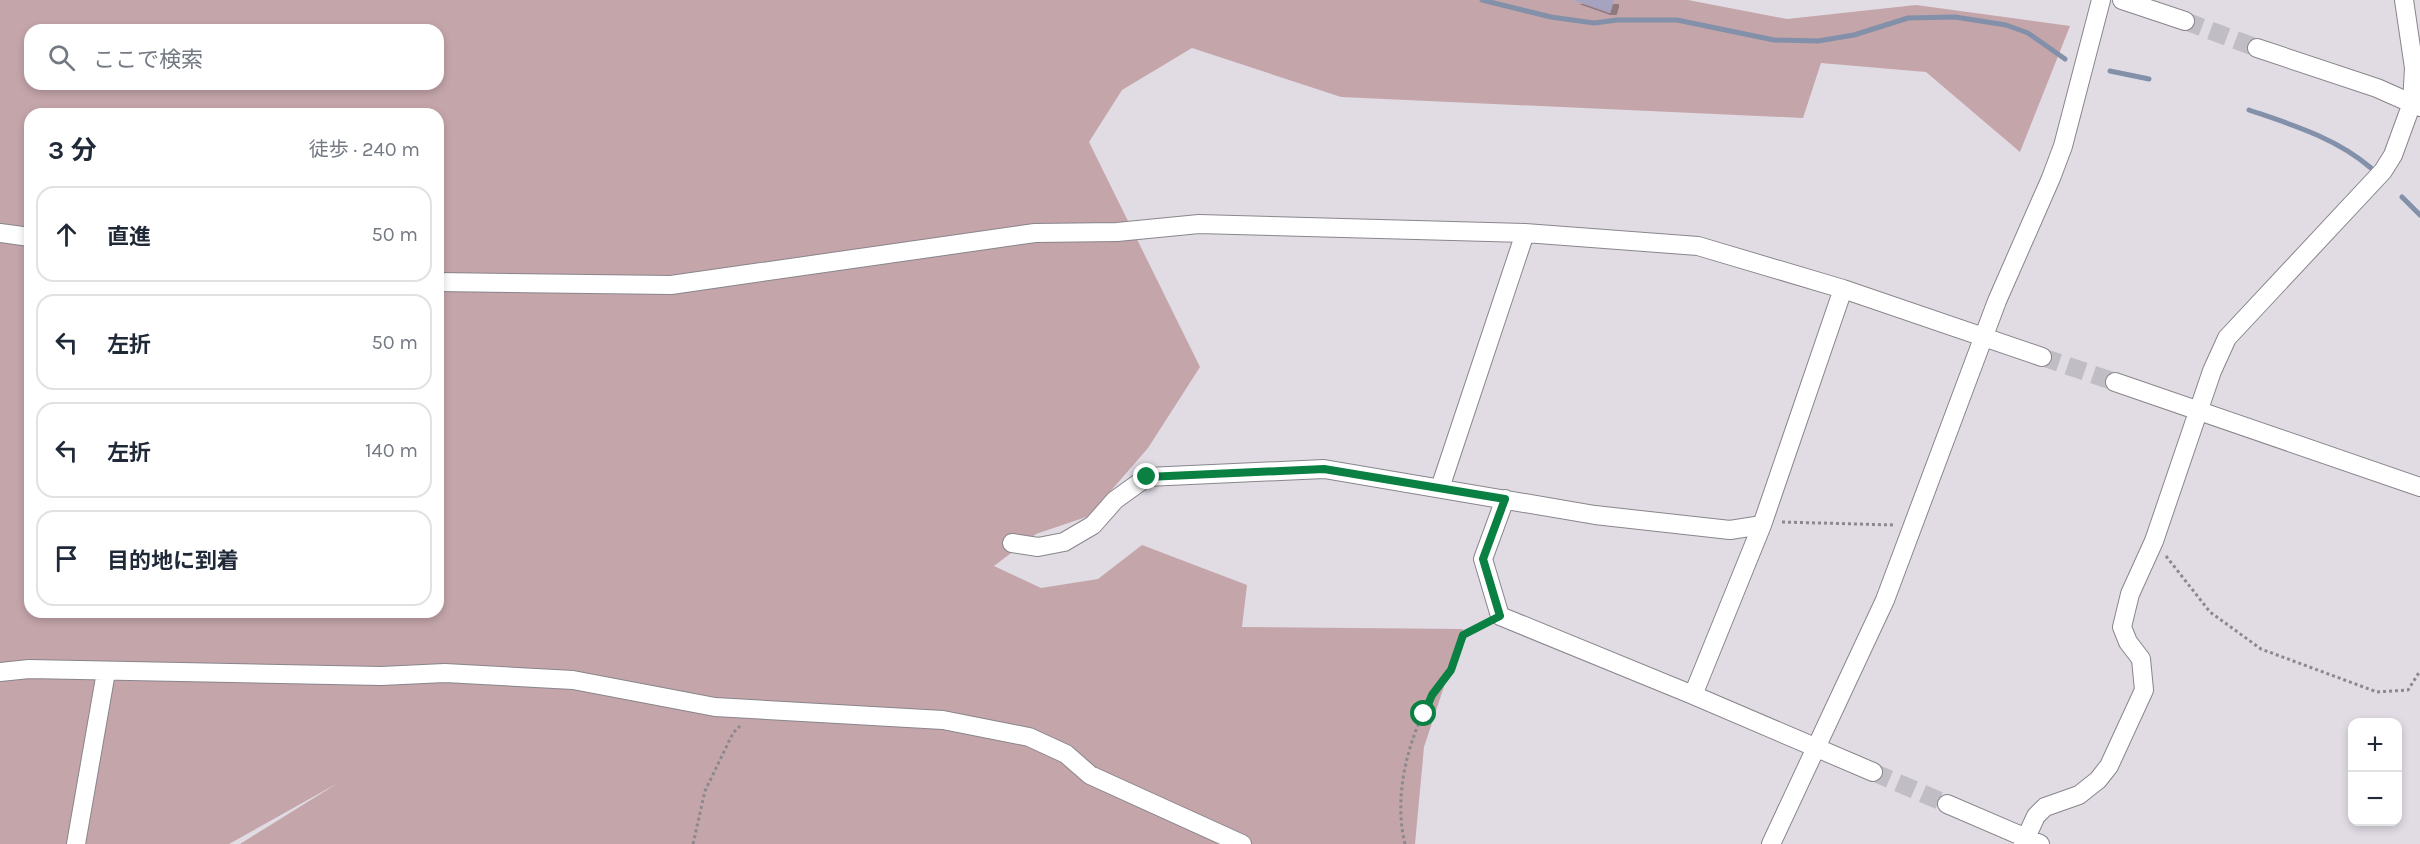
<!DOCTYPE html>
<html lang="ja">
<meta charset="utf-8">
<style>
:root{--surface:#fff;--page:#f2f2f3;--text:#1f2937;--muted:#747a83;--line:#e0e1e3}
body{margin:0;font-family:Karla,"Noto Sans JP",sans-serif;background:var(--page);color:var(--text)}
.controls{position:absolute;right:18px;bottom:18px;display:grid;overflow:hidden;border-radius:12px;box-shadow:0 3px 9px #0003}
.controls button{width:54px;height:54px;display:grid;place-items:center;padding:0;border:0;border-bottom:2px solid var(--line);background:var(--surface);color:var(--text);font:30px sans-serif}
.stop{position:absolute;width:18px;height:18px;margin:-14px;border:4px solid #0b8043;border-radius:50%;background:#fff}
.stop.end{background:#0b8043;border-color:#fff;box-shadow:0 2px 6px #0008}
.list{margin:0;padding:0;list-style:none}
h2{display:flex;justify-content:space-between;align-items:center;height:78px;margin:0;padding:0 24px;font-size:26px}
h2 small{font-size:20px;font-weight:400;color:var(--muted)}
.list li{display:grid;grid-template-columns:39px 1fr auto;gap:18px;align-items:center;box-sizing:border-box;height:96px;margin:0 12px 12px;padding:0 12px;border:2px solid var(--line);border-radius:18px}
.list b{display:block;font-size:22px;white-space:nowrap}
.list em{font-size:20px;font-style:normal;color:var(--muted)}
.icon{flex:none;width:33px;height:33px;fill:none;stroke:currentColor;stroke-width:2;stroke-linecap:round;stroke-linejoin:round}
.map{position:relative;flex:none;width:2420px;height:844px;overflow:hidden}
.search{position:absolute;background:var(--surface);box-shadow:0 3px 9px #0003;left:24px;top:24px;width:420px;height:66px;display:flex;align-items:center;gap:15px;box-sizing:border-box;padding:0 21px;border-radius:18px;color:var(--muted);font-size:22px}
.panel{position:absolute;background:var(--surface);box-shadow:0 3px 9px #0003;left:24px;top:108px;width:420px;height:510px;border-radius:18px}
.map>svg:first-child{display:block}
.green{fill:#c4a5aa;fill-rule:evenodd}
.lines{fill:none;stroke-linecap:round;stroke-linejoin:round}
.stream{stroke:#8290a9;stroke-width:5}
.building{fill:#a5a3bf;filter:url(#shadow)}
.minor-tunnel{stroke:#c1bdc4;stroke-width:18;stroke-dasharray:18 9;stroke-linecap:butt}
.minor-casing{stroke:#89858c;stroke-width:20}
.path{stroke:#8c898e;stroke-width:3;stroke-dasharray:3 3;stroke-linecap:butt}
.minor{stroke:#fff;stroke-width:18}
.route{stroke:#0b8043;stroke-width:8}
</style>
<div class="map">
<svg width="2420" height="844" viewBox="0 0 2420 844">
<defs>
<filter id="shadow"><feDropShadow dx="6" dy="4" stdDeviation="0" flood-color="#0004"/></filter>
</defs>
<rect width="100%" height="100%" fill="#e1dce4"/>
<path class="green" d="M0,0H1688L1787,19L1916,5L2070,26L2020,152L1926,72L1821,63L1803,118L1341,97L1192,48L1122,90L1089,142L1200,367L1148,448L1089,516L1036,534L994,566L1041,588L1098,579L1142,545L1247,585L1242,627L1463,629L1424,747L1415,844H240L338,783L229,844H0ZM30,30H438V84H30ZM30,114H438V612H30Z"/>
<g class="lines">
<path class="stream" d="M1482,0L1551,17L1594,23L1617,20H1677L1774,40L1818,41L1854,35L1908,18L1955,17L2006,25L2028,33L2065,59
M2110,71L2149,79
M2249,110C2293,125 2336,138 2371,168
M2402,197L2420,215"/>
</g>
<path class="building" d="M1573,0H1614L1610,13Z"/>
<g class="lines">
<path class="minor-tunnel" d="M2185,21L2257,48
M2042,357L2115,382
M1873,772L1947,804"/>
<defs>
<path id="minor" d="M2122,0L2185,21
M2257,48L2377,88L2420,107
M0,233L30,237
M438,282L671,285L1035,233L1117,232L1199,224L1525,233L1698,246L1843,289L2042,357
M1843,289L1762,525L1693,695L1873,772
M2115,382L2420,487
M1440,488L1525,233
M1505,499L1483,559L1500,616L1693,695
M1012,543L1038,547L1064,542L1093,525L1115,500L1147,477L1324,469L1595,515L1730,530L1762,525
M0,672L29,669L381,676L445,673L573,680L715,707L943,720L1029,737L1066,754L1090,775L1242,844
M1947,804L2040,844
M76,844L106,672
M1771,844L1885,600L1997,301L2051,178L2063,146L2101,0
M2023,844L2036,816L2045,807L2079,795L2098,780L2109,766L2144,690L2141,659L2128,642L2122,627L2130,594L2154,541L2212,371L2227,338L2383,171L2393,155L2412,103L2414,68L2404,0"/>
</defs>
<use href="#minor" class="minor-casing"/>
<path class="path" d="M1782,522L1895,525
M2166,556L2210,612L2261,649L2377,692L2408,690L2420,671
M693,844L705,791L733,733L740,726
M1405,844C1393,795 1408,739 1432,696C1437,686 1446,679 1451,670C1457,659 1460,646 1463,635L1485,624"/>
<use href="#minor" class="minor"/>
</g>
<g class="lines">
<path class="route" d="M1147,477L1324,469L1505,499L1483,559L1500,616L1463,635L1451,670L1432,695L1424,714"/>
</g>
</svg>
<div class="controls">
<button>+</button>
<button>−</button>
</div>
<div class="stop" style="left:1424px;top:714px"></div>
<div class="stop end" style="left:1147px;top:477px"></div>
<div class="search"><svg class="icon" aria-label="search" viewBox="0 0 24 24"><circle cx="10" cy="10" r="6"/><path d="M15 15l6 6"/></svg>ここで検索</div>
<section class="panel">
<h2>3 分<small>徒歩 · 240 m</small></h2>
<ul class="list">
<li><svg class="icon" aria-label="ahead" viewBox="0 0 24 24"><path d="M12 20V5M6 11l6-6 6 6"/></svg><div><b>直進</b></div><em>50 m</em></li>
<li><svg class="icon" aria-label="left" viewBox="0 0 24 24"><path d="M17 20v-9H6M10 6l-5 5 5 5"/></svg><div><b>左折</b></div><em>50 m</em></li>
<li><svg class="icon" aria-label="left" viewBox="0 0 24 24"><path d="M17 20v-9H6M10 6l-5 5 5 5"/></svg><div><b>左折</b></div><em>140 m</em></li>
<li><svg class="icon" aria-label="arrive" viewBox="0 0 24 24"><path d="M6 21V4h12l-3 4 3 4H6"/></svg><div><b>目的地に到着</b></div></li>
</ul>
</section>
</div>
